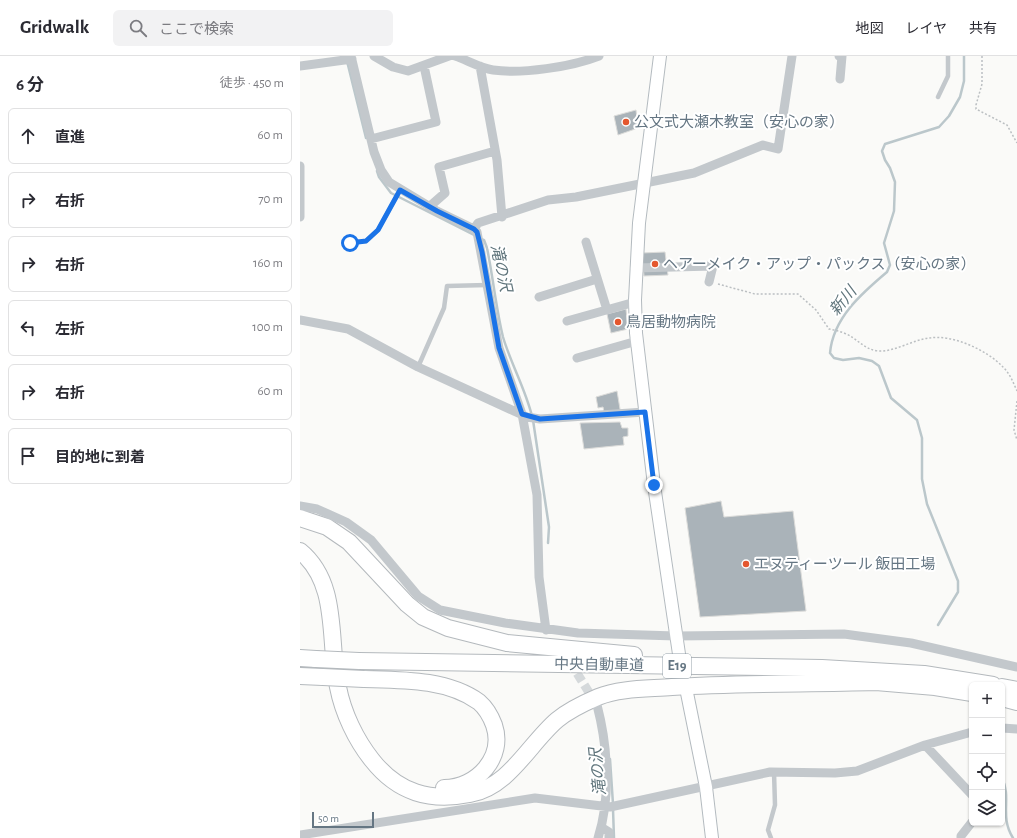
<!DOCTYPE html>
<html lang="ja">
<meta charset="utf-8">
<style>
:root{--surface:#fff;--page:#f2f2f3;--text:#2b2b33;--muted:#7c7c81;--line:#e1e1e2}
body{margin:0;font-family:"Alegreya Sans","Noto Sans JP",sans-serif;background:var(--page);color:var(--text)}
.controls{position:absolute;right:12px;bottom:12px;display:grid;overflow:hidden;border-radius:6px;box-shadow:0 1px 3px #0004}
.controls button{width:36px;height:36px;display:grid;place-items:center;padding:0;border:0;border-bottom:1px solid var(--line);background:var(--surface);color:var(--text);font:20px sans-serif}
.scale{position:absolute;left:12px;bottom:10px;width:62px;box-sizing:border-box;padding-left:4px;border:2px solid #657683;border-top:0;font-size:11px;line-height:14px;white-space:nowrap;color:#657683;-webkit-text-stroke:3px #fff;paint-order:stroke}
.stop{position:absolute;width:12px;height:12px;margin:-9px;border:3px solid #1a73e8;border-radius:50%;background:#fff}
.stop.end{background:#1a73e8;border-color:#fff;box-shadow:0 1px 4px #0008}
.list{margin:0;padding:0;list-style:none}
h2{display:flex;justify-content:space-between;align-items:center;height:52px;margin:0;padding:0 16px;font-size:17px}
h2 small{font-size:13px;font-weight:400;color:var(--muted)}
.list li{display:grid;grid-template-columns:26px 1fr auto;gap:12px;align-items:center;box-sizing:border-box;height:56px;margin:0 8px 8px;padding:0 8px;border:1px solid var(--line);border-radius:6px}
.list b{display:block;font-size:15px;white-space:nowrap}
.list em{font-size:13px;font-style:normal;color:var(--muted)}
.icon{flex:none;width:22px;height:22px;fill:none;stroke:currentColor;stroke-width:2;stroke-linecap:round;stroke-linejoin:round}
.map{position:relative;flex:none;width:717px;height:782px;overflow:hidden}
header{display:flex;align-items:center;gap:24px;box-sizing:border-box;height:56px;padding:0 20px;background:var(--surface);border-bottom:1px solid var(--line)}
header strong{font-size:19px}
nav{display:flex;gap:22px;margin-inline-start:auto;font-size:14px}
.search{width:280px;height:36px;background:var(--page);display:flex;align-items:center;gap:10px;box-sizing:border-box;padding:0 14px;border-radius:6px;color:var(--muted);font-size:15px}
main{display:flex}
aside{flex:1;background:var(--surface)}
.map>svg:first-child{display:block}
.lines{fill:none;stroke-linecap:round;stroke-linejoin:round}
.stream{stroke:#bbc7cb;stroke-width:2.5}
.building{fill:#aab3b9;stroke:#dcdcda}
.street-tunnel{stroke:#d5d9db;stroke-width:9;stroke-dasharray:9 4.5;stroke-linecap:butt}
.secondary-casing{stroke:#b3babf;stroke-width:14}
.highway-casing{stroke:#b4b9bd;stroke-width:18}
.path{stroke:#bbbfc2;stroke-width:1.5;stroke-dasharray:2 2;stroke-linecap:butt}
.lane{stroke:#c3c8cc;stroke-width:4.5}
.street{stroke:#c3c8cc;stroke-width:9}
.secondary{stroke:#fff;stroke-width:12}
.highway{stroke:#fff;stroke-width:16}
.highway-bridge-casing{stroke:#b4b9bd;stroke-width:18;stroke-linecap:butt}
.highway-bridge{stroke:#fff;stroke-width:16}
.route{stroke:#1a73e8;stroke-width:5}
.poi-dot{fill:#e4572e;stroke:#fff;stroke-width:1.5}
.labels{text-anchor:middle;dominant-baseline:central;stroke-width:4;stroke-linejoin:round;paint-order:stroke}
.shield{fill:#fff;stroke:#939fa8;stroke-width:1}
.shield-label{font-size:14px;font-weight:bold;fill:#657683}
.poi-label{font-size:15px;fill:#657683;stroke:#fff;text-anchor:start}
.street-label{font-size:15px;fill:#657683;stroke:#fff}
.water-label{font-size:16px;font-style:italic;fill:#60757c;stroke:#fff}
</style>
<header>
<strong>Gridwalk</strong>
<div class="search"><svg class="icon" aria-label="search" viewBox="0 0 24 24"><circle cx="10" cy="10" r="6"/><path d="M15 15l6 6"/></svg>ここで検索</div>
<nav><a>地図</a><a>レイヤ</a><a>共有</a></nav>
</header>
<main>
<aside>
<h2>6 分<small>徒歩 · 450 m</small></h2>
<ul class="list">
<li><svg class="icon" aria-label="ahead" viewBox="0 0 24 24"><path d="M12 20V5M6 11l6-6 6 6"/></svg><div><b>直進</b></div><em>60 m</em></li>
<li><svg class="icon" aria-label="right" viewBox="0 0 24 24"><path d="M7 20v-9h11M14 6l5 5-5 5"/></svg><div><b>右折</b></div><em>70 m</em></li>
<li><svg class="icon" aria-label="right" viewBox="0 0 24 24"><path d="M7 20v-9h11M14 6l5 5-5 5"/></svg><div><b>右折</b></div><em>160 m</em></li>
<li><svg class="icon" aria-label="left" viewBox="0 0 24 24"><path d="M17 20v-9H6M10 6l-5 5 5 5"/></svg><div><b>左折</b></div><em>100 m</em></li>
<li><svg class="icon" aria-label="right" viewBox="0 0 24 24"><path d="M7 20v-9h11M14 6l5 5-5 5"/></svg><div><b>右折</b></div><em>60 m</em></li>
<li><svg class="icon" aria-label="arrive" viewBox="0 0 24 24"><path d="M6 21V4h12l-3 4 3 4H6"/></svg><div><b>目的地に到着</b></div></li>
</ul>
</aside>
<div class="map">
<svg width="717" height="782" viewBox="0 0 717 782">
<rect width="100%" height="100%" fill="#fafaf8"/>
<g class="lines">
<path class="stream" d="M47,5L66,82
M77,115L79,121L91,137L176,180
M180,182L184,184L187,192C193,221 196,252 203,281C211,308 225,332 232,360
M233,364L249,471L248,487
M638,569L658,536V525L627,448L622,423V382L617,364L591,342L579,310L572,305L559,302L543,304L534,302L530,297C533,262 562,237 587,216L590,209L584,187L594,155L595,126L590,112L585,104L582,95L585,88L639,71L649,60L660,41L664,25V0
M310,703L313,748
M702,722C712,742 699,760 713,782
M313,753L314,782"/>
</g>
<path class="building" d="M336,54L338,72L318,79L314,60Z
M365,196L368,219L344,220L342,197Z
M326,253L328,273L311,277L307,258Z
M317,335L321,359L305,361L303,351L298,352L296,341Z
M320,366L322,372H328V380L323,381L324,389L284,393L280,367Z
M421,445L424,461L493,455L506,555L400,561L385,452Z"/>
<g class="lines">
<path class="street-tunnel" d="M270,606L295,646"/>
<defs>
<path id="secondary" d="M360,0L339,167L335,244L336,277L354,429L379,598
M387,637L406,731L412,782"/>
<path id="highway" d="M0,462L27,471L49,486L107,548L123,561L148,572L207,587L334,599
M0,495C40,528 28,585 38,631C43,657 56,684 72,704C98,737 130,746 170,738C209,731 229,688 257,664C269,654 284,647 298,641C320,632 349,633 372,631C439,627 507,628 575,626
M0,602L16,603
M59,605L522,612L624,618L693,629
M0,620L23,621
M64,623C102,624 147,623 179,646C186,652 191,661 194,669C205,701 177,732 144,732
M564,625L635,631L672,637
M702,631L717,634
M702,642L717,646"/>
</defs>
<use href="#secondary" class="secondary-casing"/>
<use href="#highway" class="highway-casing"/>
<path class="path" d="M682,0V28L676,49V53L707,69L717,87
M418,228L455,238H498L516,254L529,273C534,274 539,275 544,277C557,282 563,293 578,295C595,296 612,284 629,282C652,278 687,294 703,311C710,318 713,326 717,335
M717,345L714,374L717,384"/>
<path class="lane" d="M638,41L648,20V0
M50,187L66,185L78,174L100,134
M118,311L144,252L147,230L187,229
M471,782L468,774L475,749L474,716"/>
<path class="street" d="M51,0L74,96L81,114L89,126L137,155L174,173L177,176L199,292L222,358L237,439L239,521L246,574
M74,0L93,11L108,15L149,0
M155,0C167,4 180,12 193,14C222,18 271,11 299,0
M539,0H542L540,23
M0,10L52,3
M180,10L197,104L202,161
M71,83L136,66L124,10
M0,110V161
M129,151L145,137L139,111L195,95
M174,173L178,167L248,144L276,141L394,117L463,89L478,93L492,0
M286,186L307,254
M335,212L413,210L409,226
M239,241L297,223
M0,264L48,273L118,311L227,361L240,363L345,356
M267,265L335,246
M277,302L337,285
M0,450L17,453L46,466L71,484L118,540L140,554L205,567L278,577L376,580L544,578L611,587L717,611
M297,649C308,691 311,741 298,782
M702,672L717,673
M625,689L672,739
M301,771L309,776V782
M0,779L235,742L310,751L470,716L535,717L557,715L625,689L672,676
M661,782V780L672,766"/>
<use href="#secondary" class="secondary"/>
<use href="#highway" class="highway"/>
<defs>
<path id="highway-bridge" d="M16,603L59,605
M23,621L64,623"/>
</defs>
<use href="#highway-bridge" class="highway-bridge-casing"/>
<use href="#highway-bridge" class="highway-bridge"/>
</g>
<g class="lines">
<path class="route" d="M50,187L66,185L78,174L100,134L137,155L174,173L177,176L182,196L199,292L222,358L240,363L345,356L354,429"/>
</g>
<g class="poi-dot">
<circle cx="326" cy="66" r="4"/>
<circle cx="355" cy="208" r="4"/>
<circle cx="318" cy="266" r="4"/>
<circle cx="446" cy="508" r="4"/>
</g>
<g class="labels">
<rect class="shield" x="363" y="598" width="28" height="24" rx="3"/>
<g class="shield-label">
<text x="377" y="610">E19</text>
</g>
<g class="poi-label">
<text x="334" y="66">公文式大瀬木教室（安心の家）</text>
<text x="363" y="208">ヘアーメイク・アップ・パックス（安心の家）</text>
<text x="326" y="266">鳥居動物病院</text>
<text x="454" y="508">エヌティーツール 飯田工場</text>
</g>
<g class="street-label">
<text transform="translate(299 609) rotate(1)">中央自動車道</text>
</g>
<g class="water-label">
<text transform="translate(201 212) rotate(78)">滝の沢</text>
<text transform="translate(543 245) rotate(-51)">新川</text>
<text transform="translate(298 716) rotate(-96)">滝の沢</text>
</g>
</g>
</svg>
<div class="controls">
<button>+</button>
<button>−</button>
<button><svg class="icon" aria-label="locate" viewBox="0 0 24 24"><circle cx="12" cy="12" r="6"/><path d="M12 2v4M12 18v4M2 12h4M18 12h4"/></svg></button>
<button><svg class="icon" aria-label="layers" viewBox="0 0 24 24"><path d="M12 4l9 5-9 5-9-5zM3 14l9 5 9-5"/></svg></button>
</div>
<div class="scale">50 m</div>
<div class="stop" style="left:50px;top:187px"></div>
<div class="stop end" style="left:354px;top:429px"></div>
</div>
</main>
